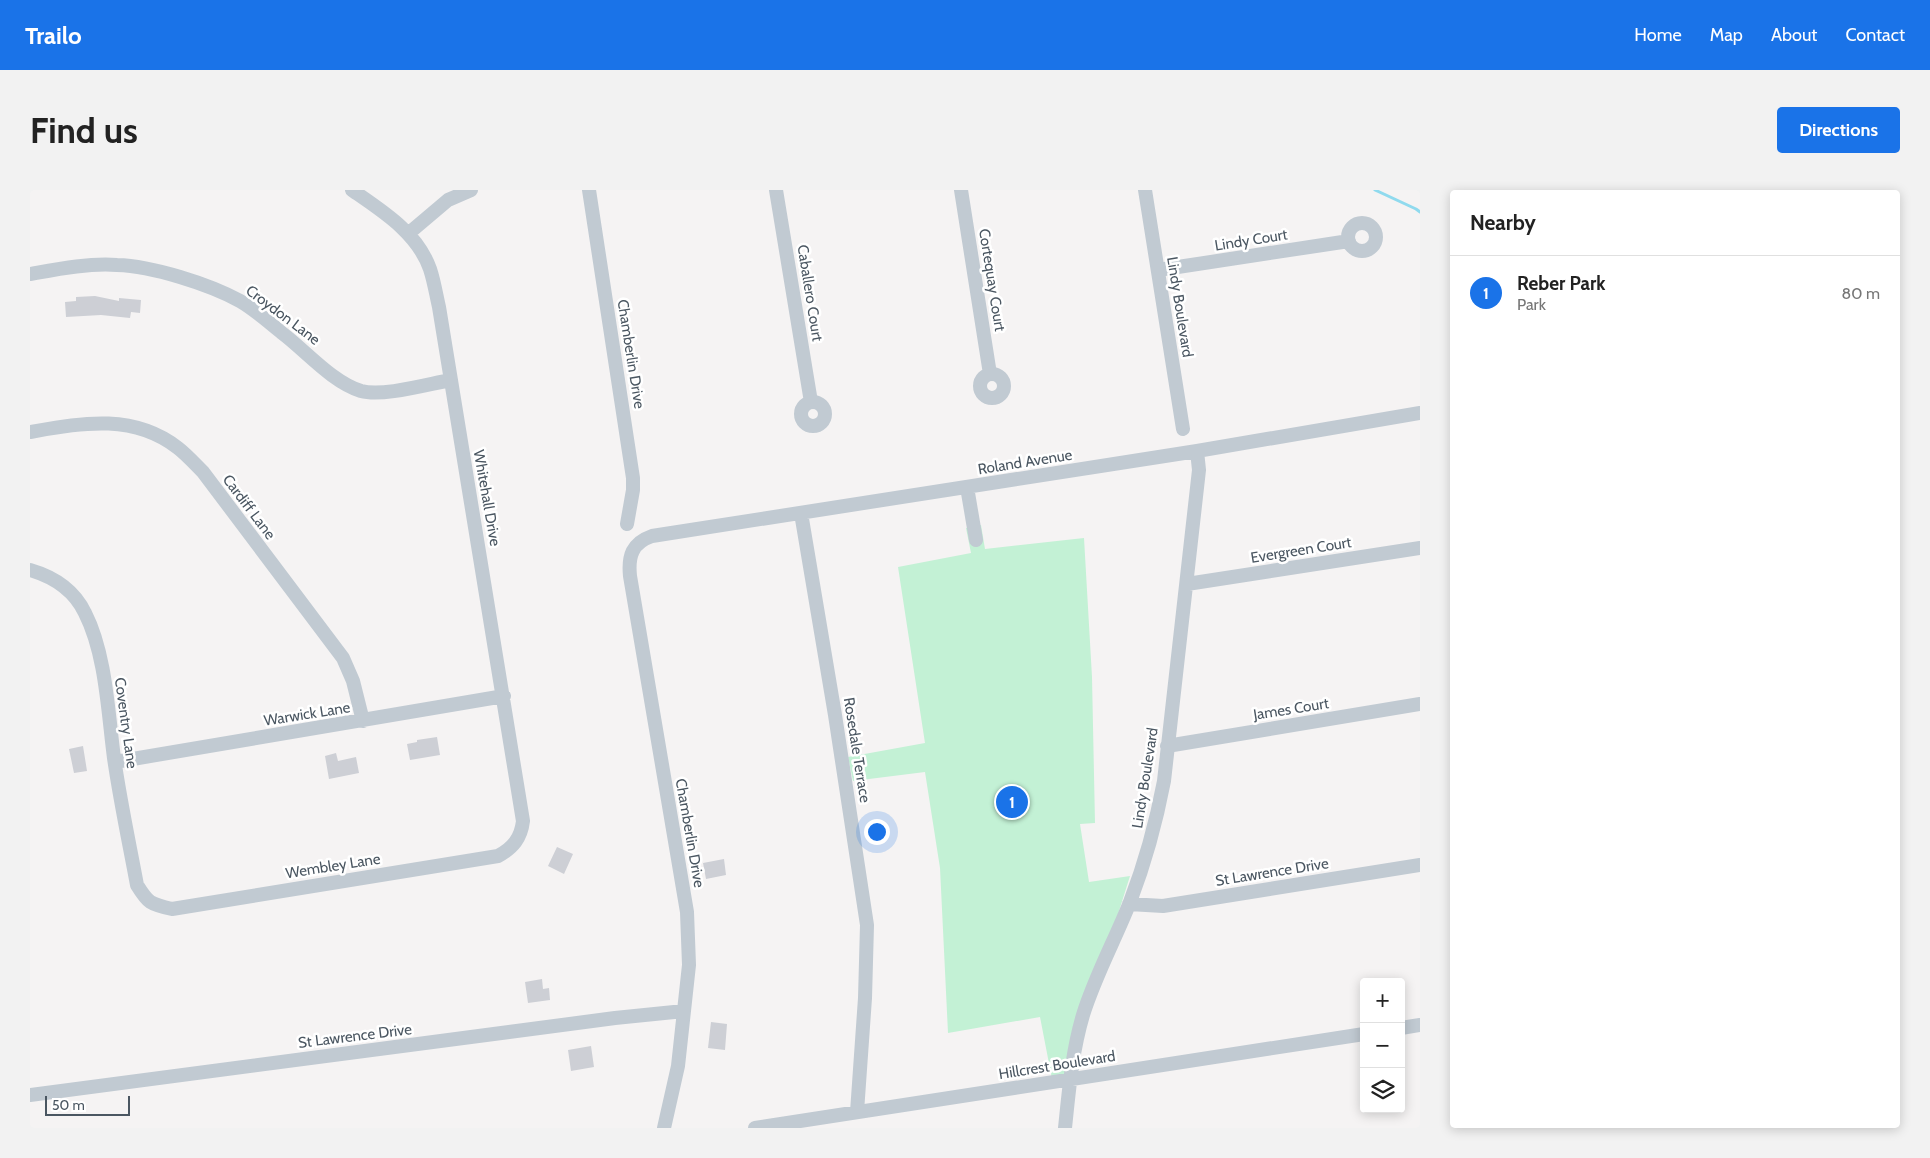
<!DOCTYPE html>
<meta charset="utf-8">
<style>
:root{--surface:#fff;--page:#f2f2f2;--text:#222;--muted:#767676;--line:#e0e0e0;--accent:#1a73e8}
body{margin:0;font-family:Cabin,sans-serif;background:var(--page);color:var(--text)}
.controls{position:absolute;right:15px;bottom:15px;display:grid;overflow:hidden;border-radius:5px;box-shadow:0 2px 12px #0003}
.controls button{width:45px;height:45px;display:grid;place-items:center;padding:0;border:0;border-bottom:1px solid var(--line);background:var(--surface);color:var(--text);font:25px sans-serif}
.scale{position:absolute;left:15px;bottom:12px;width:85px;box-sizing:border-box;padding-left:5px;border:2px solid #4a5661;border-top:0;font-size:14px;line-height:18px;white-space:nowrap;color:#4a5661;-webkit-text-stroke:4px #fff;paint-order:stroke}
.you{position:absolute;left:846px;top:641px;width:18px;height:18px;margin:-12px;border:4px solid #fff;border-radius:50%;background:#1a73e8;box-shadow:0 0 0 8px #1a73e833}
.badge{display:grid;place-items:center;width:32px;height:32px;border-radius:50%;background:var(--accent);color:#fff;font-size:16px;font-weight:700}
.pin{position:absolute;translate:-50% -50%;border:2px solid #fff;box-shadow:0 1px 5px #0006}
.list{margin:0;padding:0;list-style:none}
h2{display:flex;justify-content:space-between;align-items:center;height:65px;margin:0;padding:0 20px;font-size:21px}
h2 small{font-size:16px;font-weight:400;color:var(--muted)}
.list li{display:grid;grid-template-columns:32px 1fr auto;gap:15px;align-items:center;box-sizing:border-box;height:75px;padding:0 20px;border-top:1px solid var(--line)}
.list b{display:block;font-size:19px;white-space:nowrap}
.list p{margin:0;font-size:16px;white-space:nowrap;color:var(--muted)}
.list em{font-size:16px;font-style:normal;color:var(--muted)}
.icon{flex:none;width:28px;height:28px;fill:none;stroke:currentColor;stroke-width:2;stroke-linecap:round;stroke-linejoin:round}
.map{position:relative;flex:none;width:1390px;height:938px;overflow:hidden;border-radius:5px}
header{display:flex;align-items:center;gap:30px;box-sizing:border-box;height:70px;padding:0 25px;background:var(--accent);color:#fff}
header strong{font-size:24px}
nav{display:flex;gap:28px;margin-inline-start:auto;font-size:18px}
.intro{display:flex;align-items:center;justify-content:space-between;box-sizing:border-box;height:120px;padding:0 30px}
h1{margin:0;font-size:35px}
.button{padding:12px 22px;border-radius:5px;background:var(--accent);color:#fff;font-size:18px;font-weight:700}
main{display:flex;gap:30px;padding:0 30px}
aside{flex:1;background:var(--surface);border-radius:5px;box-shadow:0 2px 12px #0003}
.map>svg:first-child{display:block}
.green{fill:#c3f1d5}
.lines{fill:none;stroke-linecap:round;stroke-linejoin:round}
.stream{stroke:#90daee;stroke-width:3}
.building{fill:#cdcfd5}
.minor{stroke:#c1cad2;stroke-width:14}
.labels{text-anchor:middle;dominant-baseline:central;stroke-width:5;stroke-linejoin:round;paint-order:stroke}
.street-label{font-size:15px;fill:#4a5661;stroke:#fff}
</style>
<header>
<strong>Trailo</strong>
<nav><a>Home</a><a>Map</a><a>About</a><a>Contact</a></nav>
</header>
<div class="intro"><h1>Find us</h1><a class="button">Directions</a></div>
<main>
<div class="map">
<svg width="1390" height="938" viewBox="0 0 1390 938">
<rect width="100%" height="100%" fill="#f5f3f3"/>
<path class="green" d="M951,335L955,359L1054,348L1062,487L1065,633L1050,634L1059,692L1100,686L1036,890L1022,889L1010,827L918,843L910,678L895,582L823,591L818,567L895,553L868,377L941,363L936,338Z"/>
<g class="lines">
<path class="stream" d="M1345,0L1386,19L1390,22"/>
</g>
<path class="building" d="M65,106L89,111V108L111,110L110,123L101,122L100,128L71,125L36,127L35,112L46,111V107Z
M407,547L410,565L380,570L377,554L387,552V550Z
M53,556L57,581L44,583L39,559Z
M306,563L308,571L326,567L329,583L299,589L295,566Z
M527,657L543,664L534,684L518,676Z
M694,669L696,685L676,689L673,673Z
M512,789L513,799L519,798L520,810L498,813L495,792Z
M681,832L697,834L695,860L678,858Z
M561,856L564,877L541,881L538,860Z"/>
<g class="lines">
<path class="minor" d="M559,0L603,288V300L597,334
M746,0L781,212
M931,0L960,184
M1115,0L1153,239
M1318 47a14 14 0 1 1 28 0a14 14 0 1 1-28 0Z
M379,43L418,10L441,0
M1128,80L1319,51
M0,84C28,79 58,73 87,75C122,76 179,94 210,111C224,119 239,132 252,143C276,161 302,192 331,201C353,207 398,194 421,190
M950 196a12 12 0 1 1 24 0a12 12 0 1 1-24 0Z
M771 224a12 12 0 1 1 24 0a12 12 0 1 1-24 0Z
M0,242C52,233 103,223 148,258C157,265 165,274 173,282L313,468L323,491L333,531
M937,297L946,350
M771,323L805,525L837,735L835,808L827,922
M0,380C24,387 44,400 55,423C76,464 78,523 84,568C90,610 99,652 107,695C118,713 120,714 142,719L468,666C483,658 491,648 493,631L409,117C406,104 404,91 400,79C387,42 352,21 322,0
M1157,394L1390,358
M1137,556L1390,514
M85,572L474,506
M1099,714L1133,716L1390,675
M1371,838L1390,835
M0,905L585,828L654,821
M634,938L648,876L659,775L657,722L600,386C598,366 602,353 622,346L1167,261L1390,223
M725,938L1334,844
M1035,938C1039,900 1042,862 1053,825C1065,786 1085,750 1100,712C1115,673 1126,633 1134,591L1169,280L1167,261"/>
</g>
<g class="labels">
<g class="street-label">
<text transform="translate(1221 50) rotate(-9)">Lindy Court</text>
<text transform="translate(962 90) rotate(81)">Cortequay Court</text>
<text transform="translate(780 103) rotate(81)">Caballero Court</text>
<text transform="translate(1150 117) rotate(81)">Lindy Boulevard</text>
<text transform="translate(253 125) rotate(37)">Croydon Lane</text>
<text transform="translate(601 164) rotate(81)">Chamberlin Drive</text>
<text transform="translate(995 272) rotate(-9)">Roland Avenue</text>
<text transform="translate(457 308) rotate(80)">Whitehall Drive</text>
<text transform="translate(219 317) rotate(53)">Cardiff Lane</text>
<text transform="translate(1271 360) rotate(-9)">Evergreen Court</text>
<text transform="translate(1261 519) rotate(-9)">James Court</text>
<text transform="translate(277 524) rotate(-9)">Warwick Lane</text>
<text transform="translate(96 533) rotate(82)">Coventry Lane</text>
<text transform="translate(827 560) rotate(81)">Rosedale Terrace</text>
<text transform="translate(1115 588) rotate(-81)">Lindy Boulevard</text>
<text transform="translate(660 643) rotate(80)">Chamberlin Drive</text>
<text transform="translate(303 676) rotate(-9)">Wembley Lane</text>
<text transform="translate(1242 682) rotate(-9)">St Lawrence Drive</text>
<text transform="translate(325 846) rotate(-7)">St Lawrence Drive</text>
<text transform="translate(1027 875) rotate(-9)">Hillcrest Boulevard</text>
</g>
</g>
</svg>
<div class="controls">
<button>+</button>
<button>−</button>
<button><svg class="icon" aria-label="layers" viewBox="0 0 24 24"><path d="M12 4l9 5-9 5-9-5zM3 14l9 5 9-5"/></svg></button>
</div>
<div class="scale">50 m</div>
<div class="you"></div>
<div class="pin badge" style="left:982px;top:612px">1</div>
</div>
<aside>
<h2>Nearby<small></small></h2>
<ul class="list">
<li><span class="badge">1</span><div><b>Reber Park</b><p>Park</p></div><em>80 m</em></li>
</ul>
</aside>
</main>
